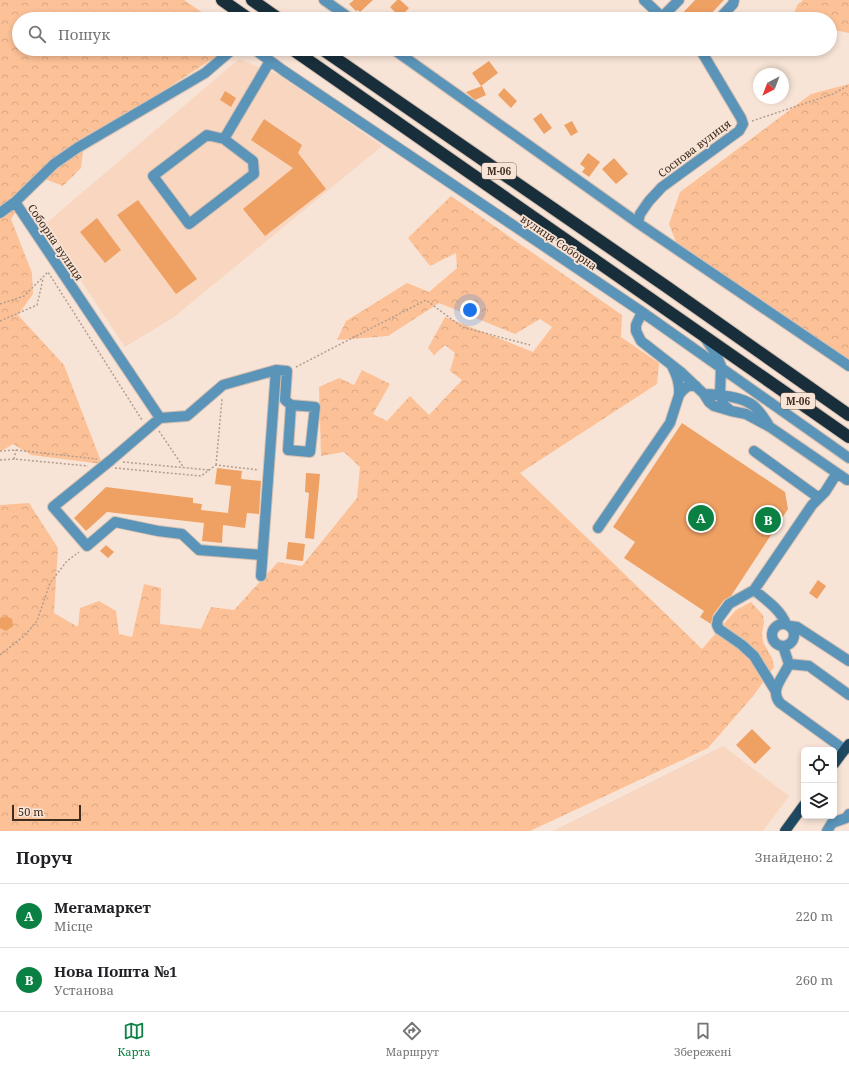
<!DOCTYPE html>
<html lang="uk">
<meta charset="utf-8">
<style>
:root{--surface:#fff;--page:#f6f6f6;--text:#202124;--muted:#757577;--line:#e0e0e0;--accent:#0b8043}
body{margin:0;font-family:"Noto Serif",serif;background:var(--page);color:var(--text)}
.controls{position:absolute;right:12px;bottom:12px;display:grid;overflow:hidden;border-radius:6px;box-shadow:0 2px 6px #0003}
.controls button{width:36px;height:36px;display:grid;place-items:center;padding:0;border:0;border-bottom:1px solid var(--line);background:var(--surface);color:var(--text);font:20px sans-serif}
.compass{position:absolute;left:753px;top:68px;width:36px;height:36px;border-radius:50%;background:var(--surface);box-shadow:0 2px 6px #0003;rotate:222deg}
.scale{position:absolute;left:12px;bottom:10px;width:69px;box-sizing:border-box;padding-left:4px;border:2px solid #402d1f;border-top:0;font-size:11px;line-height:14px;white-space:nowrap;color:#402d1f;-webkit-text-stroke:3px #f8e4d6;paint-order:stroke}
.you{position:absolute;left:470px;top:310px;width:14px;height:14px;margin:-10px;border:3px solid #fff;border-radius:50%;background:#1a73e8;box-shadow:0 0 0 6px #1a73e833}
.badge{display:grid;place-items:center;width:26px;height:26px;border-radius:50%;background:var(--accent);color:#fff;font-size:13px;font-weight:700}
.pin{position:absolute;translate:-50% -50%;border:2px solid #fff;box-shadow:0 1px 4px #0006}
.list{margin:0;padding:0;list-style:none}
h2{display:flex;justify-content:space-between;align-items:center;height:52px;margin:0;padding:0 16px;font-size:17px}
h2 small{font-size:13px;font-weight:400;color:var(--muted)}
.list li{display:grid;grid-template-columns:26px 1fr auto;gap:12px;align-items:center;box-sizing:border-box;height:64px;padding:0 16px;border-top:1px solid var(--line)}
.list b{display:block;font-size:15px;white-space:nowrap}
.list p{margin:0;font-size:13px;white-space:nowrap;color:var(--muted)}
.list em{font-size:13px;font-style:normal;color:var(--muted)}
.icon{flex:none;width:22px;height:22px;fill:none;stroke:currentColor;stroke-width:2;stroke-linecap:round;stroke-linejoin:round}
.map{position:relative;flex:none;width:849px;height:831px;overflow:hidden}
.search{position:absolute;background:var(--surface);box-shadow:0 2px 6px #0003;left:12px;right:12px;top:12px;height:44px;display:flex;align-items:center;gap:10px;box-sizing:border-box;padding:0 14px;border-radius:22px;color:var(--muted);font-size:15px}
.sheet{height:180px;background:var(--surface)}
nav{display:flex;justify-content:space-around;align-items:center;box-sizing:border-box;height:56px;border-top:1px solid var(--line);background:var(--surface);font-size:11px;color:var(--muted)}
nav a{display:grid;justify-items:center;gap:2px}
nav .on{color:var(--accent)}
.map>svg:first-child{display:block}
.built{fill:#f8d6bf}
.forest{fill:url(#forest-crowns)}
.building{fill:#efa063}
.lines{fill:none;stroke-linecap:round;stroke-linejoin:round}
.minor-casing{stroke:#d3bfb1;stroke-width:12}
.major-casing{stroke:#d3bfb1;stroke-width:12}
.highway-casing{stroke:#d3bfb1;stroke-width:14}
.path{stroke:#b19e90;stroke-width:1.5;stroke-dasharray:2 2;stroke-linecap:butt}
.minor{stroke:#5a94b9;stroke-width:10}
.major{stroke:#1f4861;stroke-width:10}
.highway{stroke:#182e3b;stroke-width:12}
.labels{text-anchor:middle;dominant-baseline:central;stroke-width:3.5;stroke-linejoin:round;paint-order:stroke}
.shield{fill:#f8e4d6;stroke:#776456;stroke-width:1}
.shield-label{font-size:10px;font-weight:bold;fill:#402d1f}
.street-label{font-size:11px;fill:#402d1f;stroke:#f8e4d6}
</style>
<div class="map">
<svg width="849" height="831" viewBox="0 0 849 831">
<defs>
<pattern id="forest-crowns" width="20" height="18" patternUnits="userSpaceOnUse"><rect width="20" height="18" fill="#fcc197"/><path d="M2 6a3 3 0 1 1 6 0M12 15a3 3 0 1 1 6 0" fill="none" stroke="#d9a682"/></pattern>
</defs>
<rect width="100%" height="100%" fill="#f8e4d6"/>
<path class="built" d="M239,59L279,75L382,146L174,317L125,347L44,225Z
M723,746L789,796L763,831H553Z"/>
<path class="forest" d="M0,0H184L212,19H19V49H224L223,52L84,142L81,168L63,186L40,177L11,219L32,273L33,294L18,315L64,365L102,464L31,455L13,444L0,452Z
M803,0H849V33L830,29V19H793L797,5Z
M849,84V363L679,250L669,224L680,192L811,94Z
M451,196L622,315L621,337L659,363L657,384L520,473L702,649L736,610L751,602L763,615L764,622L762,633L763,642L772,658L774,667L754,695L708,748L530,831H0V505L29,503L58,548L54,613L78,627L80,608L99,601L116,611L119,634L132,637L144,584L161,588L160,624L201,629L211,607L234,610L278,562L302,566L357,498L360,467L344,452L321,456L319,387L339,378L354,385L362,370L390,384L373,414L387,421L410,396L429,415L462,380L450,371L455,353L445,345L434,355L428,348L445,317L533,352L552,327L540,319L515,334L439,303L388,336L337,340L346,321L407,283L429,292L457,268L456,253L430,266L408,238Z"/>
<path class="building" d="M354,0H373L360,12L358,10L356,11L349,4Z
M397,0H400L409,8L400,17L390,7Z
M695,0H724L706,19H677Z
M489,61L498,73L481,86L472,73Z
M482,86L486,95L475,100L467,93L466,92Z
M504,88L517,101L511,108L498,95Z
M225,91L236,98L231,107L220,100Z
M541,113L552,128L544,134L533,119Z
M264,119L302,145L298,153L326,189L265,236L243,209L293,168L251,140Z
M572,121L578,132L571,136L564,125Z
M588,153L600,162L589,177L582,172L585,168L580,164Z
M614,158L628,174L616,184L602,169Z
M138,200L197,279L176,294L117,215Z
M97,218L121,250L105,263L80,232Z
M682,423L785,492L788,509L731,596L724,600L713,615L711,624L700,617L704,611L624,558L635,542L613,527Z
M217,468L242,471L241,479L261,481L259,514L247,513L245,528L223,525L222,543L202,541L204,523L107,512L86,531L74,518L106,487L193,498V503L202,504L201,510L228,513L231,486L215,484Z
M306,473L320,474L314,539L305,538L309,493L305,492Z
M288,542L305,544L303,561L286,559Z
M106,545L114,552L108,558L100,551Z
M818,580L826,586L817,599L809,593Z
M6,616L12,619L13,626L6,631L0,628V618Z
M752,729L771,748L755,764L736,745Z"/>
<g class="lines">
<defs>
<path id="minor" d="M324,0L351,19
M644,0L662,17V19
M662,17L679,0
M719,19L733,4L734,0
M254,49L284,71L642,312L849,458
M393,49L638,223L849,366
M224,139L253,161L254,174L189,224L153,176L207,135L224,139L270,61
M0,213L15,202
M638,223L640,214L649,201L662,187L739,131L743,124L741,118L700,49
M642,312L636,325V331L641,341L682,373L704,394L709,402L714,406L731,411
M705,338L716,354L721,366L720,395L724,405L731,411L746,414L770,427L847,480
M672,366C677,376 680,384 679,395
M704,394C720,395 741,396 754,406C760,411 764,418 768,424
M160,418L15,202L54,164L77,148L205,73L233,49
M754,451L819,498
M598,528L670,423L679,395L683,390L688,386H696
M262,555L199,550L182,534L158,531L115,522L87,546L53,507L111,460L160,418L187,416L223,385L276,370L287,371L285,400L291,405L315,407L310,452L288,450L291,405
M261,576L276,370
M754,590C766,600 780,609 786,624
M772 635a11 11 0 1 1 22 0a11 11 0 1 1-22 0Z
M790,626L797,627L849,661
M783,646L789,664C783,678 769,690 780,703L845,750
M789,664L809,666L849,695
M775,690L754,656L742,645L719,629L717,625L718,619L729,604L754,590L812,505L825,492L837,473
M827,831L832,823L846,818L849,814"/>
<path id="major" d="M834,764L849,744
M785,831L804,805"/>
<path id="highway" d="M222,0L249,19
M252,0L279,19
M292,49L849,437
M322,49L667,287L849,415"/>
</defs>
<use href="#minor" class="minor-casing"/>
<use href="#major" class="major-casing"/>
<use href="#highway" class="highway-casing"/>
<path class="path" d="M752,121L833,94L849,85
M0,304L24,296L48,272L142,420
M0,321L37,305L43,279
M296,367L426,300L462,327L530,345
M159,431L184,468
M0,451L16,450L97,459
M14,459L16,450
M0,460L14,459L88,466
M123,462L209,470
M216,465L222,399
M115,468L201,476L216,465L259,470
M0,655L24,636L37,621L50,583L67,561L79,552"/>
<use href="#minor" class="minor"/>
<use href="#major" class="major"/>
<use href="#highway" class="highway"/>
</g>
<g class="labels">
<g class="shield">
<rect x="482" y="163" width="34" height="16" rx="3"/>
<rect x="781" y="393" width="34" height="16" rx="3"/>
</g>
<g class="shield-label">
<text x="499" y="171">М-06</text>
<text x="798" y="401">М-06</text>
</g>
<g class="street-label">
<text transform="translate(694 148) rotate(-37)">Соснова вулиця</text>
<text transform="translate(56 242) rotate(56)">Соборна вулиця</text>
<text transform="translate(559 242) rotate(34)">вулиця Соборна</text>
</g>
</g>
</svg>
<div class="controls">
<button><svg class="icon" aria-label="locate" viewBox="0 0 24 24"><circle cx="12" cy="12" r="6"/><path d="M12 2v4M12 18v4M2 12h4M18 12h4"/></svg></button>
<button><svg class="icon" aria-label="layers" viewBox="0 0 24 24"><path d="M12 4l9 5-9 5-9-5zM3 14l9 5 9-5"/></svg></button>
</div>
<svg class="compass" viewBox="-18 -18 36 36"><path d="M0-13l5 13h-10z" fill="#e53935"/><path d="M0 13l5-13h-10z" fill="#757577"/></svg>
<div class="scale">50 m</div>
<div class="you"></div>
<div class="pin badge" style="left:701px;top:518px">A</div>
<div class="pin badge" style="left:768px;top:520px">B</div>
<div class="search"><svg class="icon" aria-label="search" viewBox="0 0 24 24"><circle cx="10" cy="10" r="6"/><path d="M15 15l6 6"/></svg>Пошук</div>
</div>
<section class="sheet">
<h2>Поруч<small>Знайдено: 2</small></h2>
<ul class="list">
<li><span class="badge">A</span><div><b>Мегамаркет</b><p>Місце</p></div><em>220 m</em></li>
<li><span class="badge">B</span><div><b>Нова Пошта №1</b><p>Установа</p></div><em>260 m</em></li>
</ul>
</section>
<nav>
<a class="on"><svg class="icon" aria-label="map" viewBox="0 0 24 24"><path d="M3 6l6-2 6 2 6-2v14l-6 2-6-2-6 2zM9 4v14M15 6v14"/></svg>Карта</a>
<a><svg class="icon" aria-label="directions" viewBox="0 0 24 24"><path d="M12 3l9 9-9 9-9-9zM9 14v-3h6M13 9l2 2-2 2"/></svg>Маршрут</a>
<a><svg class="icon" aria-label="saved" viewBox="0 0 24 24"><path d="M7 4h10v16l-5-4-5 4z"/></svg>Збережені</a>
</nav>
